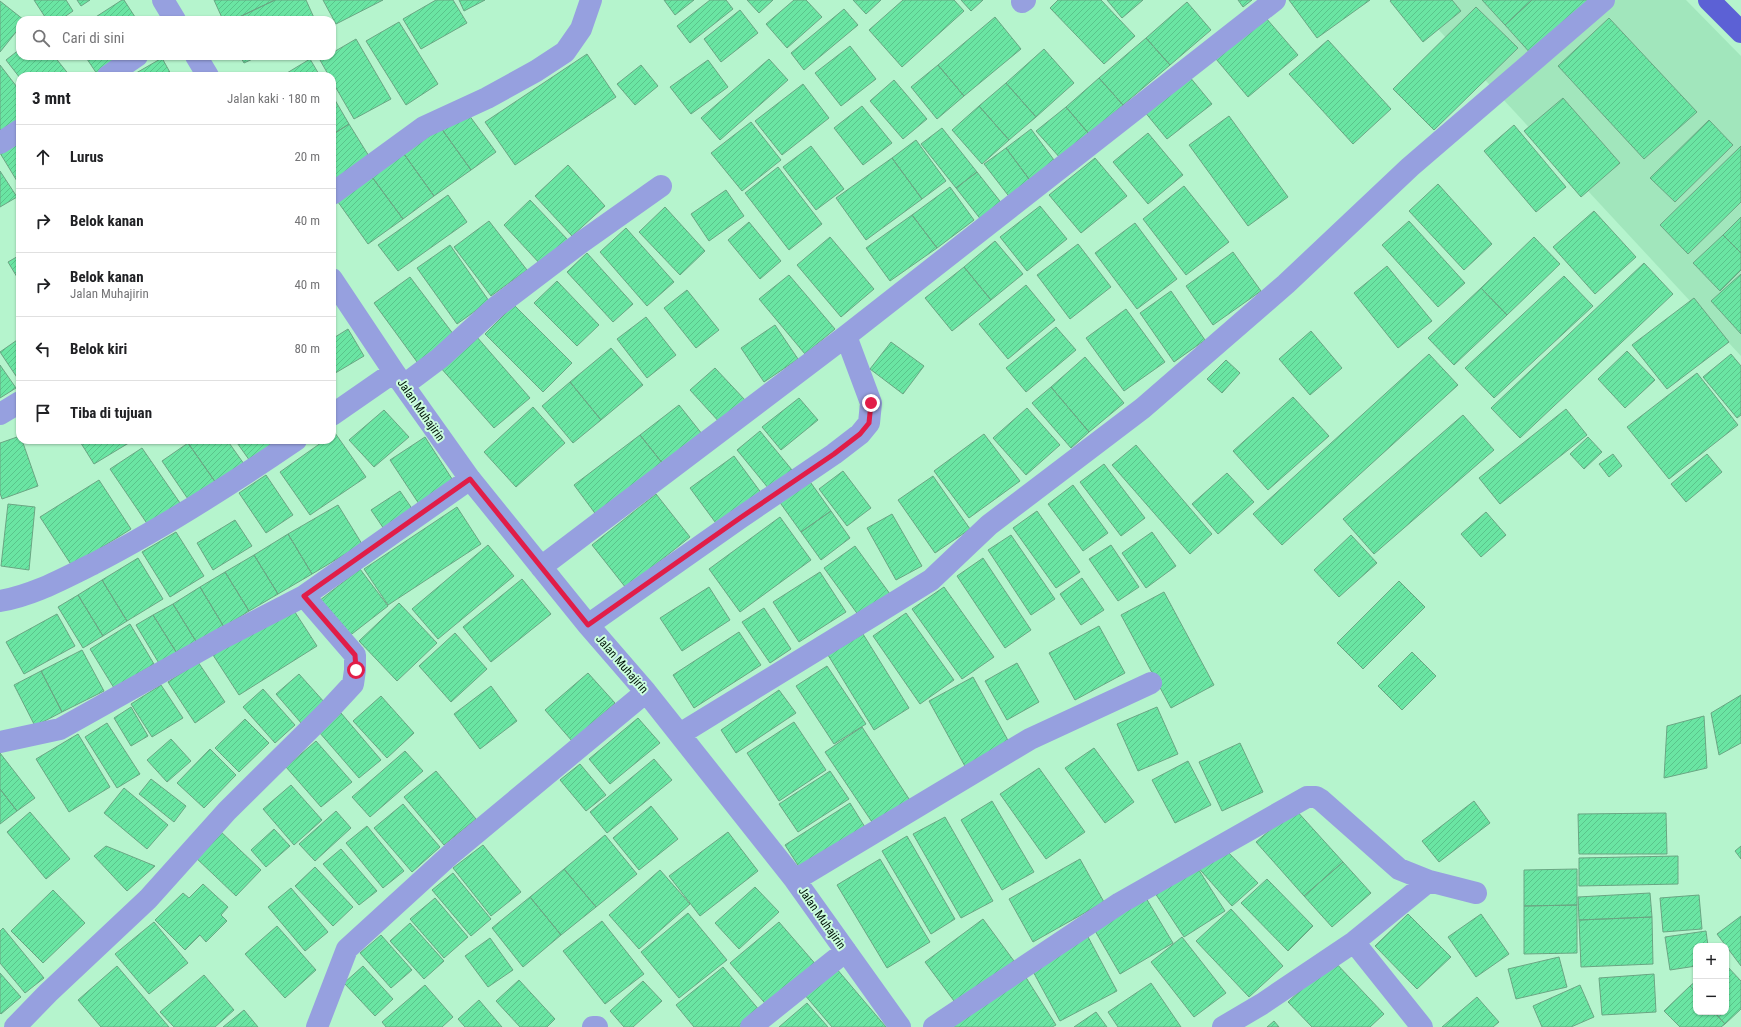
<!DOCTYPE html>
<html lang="id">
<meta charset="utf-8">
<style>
:root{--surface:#fff;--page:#f2f2f2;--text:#202124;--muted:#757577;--line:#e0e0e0}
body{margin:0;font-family:"Roboto Condensed",sans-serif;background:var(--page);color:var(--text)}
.controls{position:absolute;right:12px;bottom:12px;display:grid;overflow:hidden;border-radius:8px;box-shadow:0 1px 3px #0004}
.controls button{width:36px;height:36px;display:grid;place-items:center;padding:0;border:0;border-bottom:1px solid var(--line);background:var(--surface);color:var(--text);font:20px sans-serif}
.stop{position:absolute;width:12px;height:12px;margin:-9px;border:3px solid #e11d48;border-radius:50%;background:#fff}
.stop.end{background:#e11d48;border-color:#fff;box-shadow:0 1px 4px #0008}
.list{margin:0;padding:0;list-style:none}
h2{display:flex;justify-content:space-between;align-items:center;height:52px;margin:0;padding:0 16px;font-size:17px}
h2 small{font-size:13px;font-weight:400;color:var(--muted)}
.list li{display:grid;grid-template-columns:26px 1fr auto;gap:12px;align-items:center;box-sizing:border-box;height:64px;padding:0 16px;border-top:1px solid var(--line)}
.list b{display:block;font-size:15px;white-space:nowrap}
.list p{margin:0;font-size:13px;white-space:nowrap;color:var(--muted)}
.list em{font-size:13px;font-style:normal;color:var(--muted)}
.icon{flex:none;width:22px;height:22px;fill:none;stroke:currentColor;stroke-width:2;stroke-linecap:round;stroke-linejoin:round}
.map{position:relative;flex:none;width:1741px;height:1027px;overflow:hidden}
.search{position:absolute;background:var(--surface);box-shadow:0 1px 3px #0004;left:16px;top:16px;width:320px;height:44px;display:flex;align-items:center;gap:10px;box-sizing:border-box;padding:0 14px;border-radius:12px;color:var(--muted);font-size:15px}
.panel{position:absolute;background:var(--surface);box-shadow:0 1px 3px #0004;left:16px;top:72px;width:320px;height:372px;border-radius:12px}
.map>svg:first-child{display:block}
.built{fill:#a1e6bc}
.building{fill:url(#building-hatch);stroke:#6aa683}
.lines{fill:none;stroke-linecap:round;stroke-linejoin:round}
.street{stroke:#96a0df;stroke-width:22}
.primary{stroke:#5c61d5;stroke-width:22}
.route{stroke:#e11d48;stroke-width:5}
.labels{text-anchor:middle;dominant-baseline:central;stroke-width:4;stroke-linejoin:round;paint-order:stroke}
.street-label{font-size:12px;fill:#001408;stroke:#ccfede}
</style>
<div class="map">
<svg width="1741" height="1027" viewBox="0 0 1741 1027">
<defs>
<pattern id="building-hatch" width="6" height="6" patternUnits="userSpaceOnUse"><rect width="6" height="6" fill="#6ae5a3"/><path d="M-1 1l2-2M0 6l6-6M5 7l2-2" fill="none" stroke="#5ac48b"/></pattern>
</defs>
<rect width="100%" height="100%" fill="#b5f4cd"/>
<path class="built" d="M1411,0H1686L1741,56V356Z"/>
<path class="building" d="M34,0H66L73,11L60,20H47Z
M77,0H90L81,6Z
M122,0H124L137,20H91Z
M214,0H275L233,20H223Z
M275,0H306L315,20H233Z
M323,0H383L336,24Z
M436,0H453L467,23L421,49L403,19Z
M459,0H485L464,11Z
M664,0H694L675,15Z
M710,0H726L733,9L690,43L677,26Z
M747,0H773L759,13Z
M794,0H806L822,17L787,48L766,24Z
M853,0H881L866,14Z
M903,0H954L964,11L902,67L869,30Z
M961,0H983L971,11Z
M1058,0H1101L1135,36L1104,64L1050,8Z
M1107,0H1143L1122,18Z
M1238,0H1252L1243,7Z
M1289,0H1370L1317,38Z
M1391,0H1452L1461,11L1423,42L1390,1Z
M1482,0H1532L1505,25Z
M1532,0H1593L1532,55L1505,25Z
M0,1L24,20H20V27L0,52Z
M1187,2L1211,30L1170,65L1146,38Z
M1476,7L1518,48L1434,130L1393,89Z
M844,9L858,25L804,70L791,53Z
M740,10L758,33L721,62L704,39Z
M995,17L1021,49L964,96L938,65Z
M1266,18L1298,55L1248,97L1216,59Z
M1609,18L1697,112L1644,159L1558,66Z
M399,22L438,84L406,105L366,41Z
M1146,38L1170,65L1123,105L1099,78Z
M356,39L391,99L354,119L332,81V76H329L320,60L326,56H332V53Z
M1328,40L1391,109L1353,144L1289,74Z
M850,46L876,79L841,106L815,73Z
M20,49V56H54L70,76H20V78L6,60Z
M1044,49L1074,83L1036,117L1006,83Z
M587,54L616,97L515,165L485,122Z
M85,56H125L97,74Z
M240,56H259L244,63Z
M162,58L172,76H131Z
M310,59L320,76H282Z
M769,59L788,80L720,140L701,118Z
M708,60L728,87L691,114L670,87Z
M0,65L20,91V120L3,133L0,129Z
M641,65L658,86L635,105L617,84Z
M938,65L964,96L937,119L911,87Z
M1189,76L1212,104L1167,139L1144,111Z
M1099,78L1123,105L1089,134L1066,107Z
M894,80L927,119L903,139L870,101Z
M1006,83L1036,117L1009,140L979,106Z
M803,84L829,118L782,155L755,121Z
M332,95L349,124L332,135Z
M1563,98L1620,163L1581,197L1524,131Z
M862,106L892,143L863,165L834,128Z
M979,106L1009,140L982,164L952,130Z
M1066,107L1089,134L1061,159L1036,131Z
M466,111L496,152L471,170L441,128Z
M1229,116L1288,197L1248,226L1189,145Z
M1709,120L1733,145L1675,202L1650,178Z
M751,122L781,160L742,191L711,153Z
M349,124L372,161L332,185V135Z
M1514,125L1566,187L1536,212L1484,151Z
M441,128L471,170L434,196L404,154Z
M942,128L977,172L956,188L921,144Z
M1031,129L1057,164L1032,183L1006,148Z
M1148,133L1183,175L1148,204L1113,162Z
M916,140L946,181L922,199L892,158Z
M20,141V186L0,153Z
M811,146L844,189L816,210L783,167Z
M1741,146V202L1688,254L1660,225Z
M1006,148L1032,183L1011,199L984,164Z
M404,154L434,196L403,219L372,177Z
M892,158L922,199L866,240L836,198Z
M1095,158L1127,196L1081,233L1049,195Z
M568,165L605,206L572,236L535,196Z
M778,167L822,224L789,250L745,193Z
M0,171L17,197L0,207Z
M977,172L1003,205L982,221L956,188Z
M372,177L403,219L368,244L338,202Z
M1438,184L1492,244L1464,270L1409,211Z
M1184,186L1229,242L1186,275L1143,219Z
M950,187L974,220L937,248L912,215Z
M726,190L744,216L709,241L691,214Z
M448,195L467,222L398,271L378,245Z
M530,200L568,240L542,266L504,225Z
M1040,206L1067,239L1027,271L1000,237Z
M665,207L705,251L680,275L639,232Z
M1594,211L1636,257L1595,294L1553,247Z
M912,215L937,248L890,281L866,248Z
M1741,217V253L1723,235Z
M489,221L527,270L491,296L454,247Z
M1409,221L1465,283L1438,307L1382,245Z
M749,222L781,261L760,279L728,240Z
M1135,223L1177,279L1137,309L1095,253Z
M626,228L674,282L647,306L600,252Z
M1723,235L1741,253V270L1720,291L1693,263Z
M830,237L874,289L841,317L797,265Z
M1534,237L1560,264L1507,315L1481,288Z
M995,241L1023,274L991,300L964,267Z
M1078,244L1111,287L1070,319L1037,275Z
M450,245L489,301L457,324L417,268Z
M1233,252L1261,291L1213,325L1186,286Z
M587,253L633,304L613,322L567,272Z
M20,255V282L8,262Z
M1644,263L1673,294L1520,438L1491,408Z
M1387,266L1432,321L1398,348L1354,293Z
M964,267L991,300L952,331L925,298Z
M1741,274V334L1711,301Z
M789,275L835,329L805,354L759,299Z
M1564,276L1593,306L1494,398L1465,368Z
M410,277L457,339L420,366L374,303Z
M557,281L599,325L577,346L534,303Z
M1026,285L1055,320L1008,359L979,324Z
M1481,288L1507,315L1454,365L1428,338Z
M687,290L719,330L696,348L664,308Z
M1171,291L1205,340L1174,362L1140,313Z
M1694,298L1729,342L1667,389L1632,345Z
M514,305L572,363L543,392L485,334Z
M1126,309L1165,362L1124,391L1086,338Z
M646,317L676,355L647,378L617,339Z
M775,325L798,359L764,382L741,348Z
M1056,327L1076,350L1026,392L1006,368Z
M348,329L364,356L332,375V339Z
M1311,331L1342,368L1310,395L1279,359Z
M476,336L530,398L494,428L440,367Z
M20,338V382L0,352Z
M891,342L924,366L903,394L870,369Z
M611,348L643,385L601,420L570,382Z
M1627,351L1655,380L1625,408L1598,379Z
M1429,354L1458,385L1282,545L1253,514Z
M1731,354L1741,366V415L1737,418L1703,377Z
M1085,357L1124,403L1089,432L1051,387Z
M1226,360L1240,373L1222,393L1207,379Z
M0,365L16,388L0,398Z
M715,368L746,401L721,424L690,390Z
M1697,373L1738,425L1669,479L1627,427Z
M570,382L601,420L573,443L542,406Z
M1051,387L1089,432L1071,448L1032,403Z
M1293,397L1329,436L1268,490L1233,451Z
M799,398L818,420L781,450L762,427Z
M679,405L706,439L667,469L640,435Z
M533,407L565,443L516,487L484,452Z
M1027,408L1060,445L1026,475L993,438Z
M1566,409L1587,435L1500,504L1479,478Z
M384,410L409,437L374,467L349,440Z
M1463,415L1494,450L1374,554L1343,519Z
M760,431L792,470L769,489L737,450Z
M335,433L366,477L310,515L280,472L325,440H332V435Z
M984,434L1020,481L969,518L934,471Z
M640,435L667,469L600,520L574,485Z
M20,436V440H22L38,486L2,499L0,493V443Z
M425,437L454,482L419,504L390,460Z
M1588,437L1602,452L1584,469L1570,454Z
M79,440H131L132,441L94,464Z
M192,440H227L244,464L216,483L188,443Z
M235,440H281L250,461Z
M188,443L216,483L190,502L162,461Z
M1136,445L1212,534L1190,554L1112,465Z
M142,448L180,503L148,525L110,469Z
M1613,454L1622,466L1609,477L1599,464Z
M1707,454L1722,472L1686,502L1671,484Z
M734,456L762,494L718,526L690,488Z
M1104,464L1145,518L1121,536L1080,482Z
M843,471L871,508L847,526L819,489Z
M1227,473L1254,502L1218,534L1192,504Z
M266,475L293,515L266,533L239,493Z
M806,476L831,511L801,532L776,497Z
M933,476L970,529L935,553L898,500Z
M99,480L131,529L72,566L40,517Z
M1073,485L1108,533L1083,551L1048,504Z
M400,491L413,510L384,529L371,510Z
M656,494L690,537L626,588L592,545Z
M8,504L35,507L29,570L1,566Z
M338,505L362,544L312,574L288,534Z
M457,507L481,544L388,605L364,569Z
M831,511L850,538L821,560L801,532Z
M1037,511L1080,572L1056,588L1013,528Z
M1486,512L1506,535L1481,557L1461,534Z
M892,514L922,566L896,580L867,528Z
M780,517L811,560L740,612L709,569Z
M235,520L252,546L213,570L197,543Z
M176,532L204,576L170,597L142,552Z
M1152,532L1176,566L1146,588L1122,553Z
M288,534L312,574L278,594L254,555Z
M1011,535L1055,599L1031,615L988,550Z
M1351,535L1377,563L1339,597L1314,570Z
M488,545L514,576L438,639L412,609Z
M1111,545L1139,587L1118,601L1089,559Z
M855,546L890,594L859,616L824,568Z
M254,555L278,594L249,611L225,572Z
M138,558L163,599L127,621L102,580Z
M983,558L1031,630L1005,648L957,576Z
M360,569L388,606L348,637L319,601Z
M225,572L249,611L224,627L200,587Z
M820,572L846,612L799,642L773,602Z
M1082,578L1104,610L1081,625L1060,594Z
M522,579L551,614L491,662L463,627Z
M102,580L127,621L103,636L78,595Z
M1399,581L1425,607L1363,669L1337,643Z
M200,587L224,627L197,643L173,604Z
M709,587L730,620L682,651L660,618Z
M944,587L994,657L962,679L912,609Z
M1164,592L1214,685L1171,708L1121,615Z
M78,595L103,636L83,648L58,607Z
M399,603L437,643L397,681L359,641Z
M173,604L197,643L178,655L153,615Z
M291,606L317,646L239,695L213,655Z
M764,608L791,649L770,663L742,622Z
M906,613L954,680L920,704L873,636Z
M57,614L75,646L24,674L6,642Z
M153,615L178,655L160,665L136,625Z
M130,624L154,664L114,688L90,649Z
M1099,626L1125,673L1075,700L1049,653Z
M739,632L761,665L694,708L673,675Z
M455,633L487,669L451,702L419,666Z
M863,634L909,708L874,730L828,655Z
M82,650L104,691L62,712L41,671Z
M1412,652L1436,676L1402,710L1378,686Z
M198,662L225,702L195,723L168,682Z
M1017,663L1039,702L1007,720L985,681Z
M827,666L866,724L834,744L796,686Z
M41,671L62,712L35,726L14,685Z
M588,673L615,703L572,741L545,710Z
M299,674L325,703L302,724L276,694Z
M973,677L1010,744L966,768L929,701Z
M161,685L183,718L152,737L131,704Z
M491,686L517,721L480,749L454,714Z
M263,689L295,725L275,743L243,707Z
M779,690L796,713L736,753L721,730Z
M1741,695V743L1719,755L1711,713Z
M381,696L414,733L387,758L353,721Z
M131,707L148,736L131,746L114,718Z
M1157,707L1178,754L1138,771L1117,724Z
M341,713L381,760L359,778L319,732Z
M1704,716L1707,768L1664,778L1667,726Z
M638,718L660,743L610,784L589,759Z
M245,719L269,743L239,772L215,748Z
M794,722L826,770L779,801L747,753Z
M107,723L140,774L117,788L85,737Z
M862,727L913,805L876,828L825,752Z
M78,734L110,787L69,812L36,759Z
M171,739L191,761L167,782L147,760Z
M316,741L352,782L321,807L286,767Z
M1240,743L1263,792L1222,811L1199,762Z
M1094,748L1134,802L1105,823L1065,768Z
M210,749L236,775L204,808L177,783Z
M405,751L423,771L370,817L352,797Z
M0,753L35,798L17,811L0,789Z
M654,759L672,780L607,833L590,812Z
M1188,761L1211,805L1175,823L1152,780Z
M580,764L606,795L586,811L560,780Z
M1039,768L1085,832L1046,859L1000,794Z
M436,771L476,819L444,845L404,797Z
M830,771L849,799L798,832L779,804Z
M151,779L186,806L174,822L139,794Z
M291,785L322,820L294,845L263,809Z
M124,788L168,825L147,849L104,813Z
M0,789L17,811L0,824Z
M992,801L1034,872L1002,890L961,820Z
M1474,801L1490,823L1439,862L1422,841Z
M850,803L868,832L803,873L785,845Z
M403,804L440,847L412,872L374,828Z
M651,806L678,839L639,870L613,838Z
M1295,809L1343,862L1304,896L1256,842Z
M336,811L351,828L315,861L299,844Z
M30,812L70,859L46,879L7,832Z
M1666,813L1667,854H1579L1578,814Z
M945,817L993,901L961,918L913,834Z
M367,826L404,871L383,888L346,843Z
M218,829L261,870L236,896L193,855Z
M274,829L290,846L266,867L251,850Z
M728,832L758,871L700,916L669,876Z
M605,835L637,874L596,907L564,869Z
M907,836L955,919L931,934L882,851Z
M483,845L521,892L491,916L453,868Z
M106,846L155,866L127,891L94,856Z
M1741,846V859L1735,851Z
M341,849L377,891L359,905L323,864Z
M1225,849L1258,883L1232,906L1195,864Z
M1678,856V884L1579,886V858Z
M880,859L930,942L887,968L837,885Z
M1080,859L1104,902L1033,942L1009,899Z
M1343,862L1371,893L1332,927L1304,896Z
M1195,864L1225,911L1184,937L1153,890Z
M315,867L353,907L333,926L295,886Z
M564,869L596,907L561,935L530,897Z
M1577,869V905L1524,906V870Z
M660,870L690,904L639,949L609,915Z
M453,873L491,919L471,936L432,890Z
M1267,879L1313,926L1288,951L1241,903Z
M203,884L228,907L221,915L227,921L206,942L200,935L185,950L155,920L183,893L189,898Z
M755,887L779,912L739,949L715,923Z
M291,888L328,932L305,951L268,907Z
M53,890L85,923L43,963L11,931Z
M1650,893L1652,917L1579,920L1578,897Z
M1699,895L1702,929L1663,932L1660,898Z
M530,897L561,935L523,967L492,928Z
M435,898L468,937L444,958L410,919Z
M1146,898L1173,943L1120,974L1094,929Z
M1577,905V953L1524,954V906Z
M1231,909L1283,966L1249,997L1196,941Z
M688,913L727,960L679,998L641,952Z
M1408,914L1451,957L1417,989L1375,946Z
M1481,914L1509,954L1476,977L1448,937Z
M1741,916V966L1717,934Z
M1652,917L1653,964L1581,967L1579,920Z
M983,919L1014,961L957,1005L925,962Z
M602,921L644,974L605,1004L563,951Z
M154,922L188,963L149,994L115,954Z
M779,922L818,967L770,1009L730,963Z
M410,923L444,961L424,979L390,941Z
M277,926L316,970L285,998L245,954Z
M3,928L44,978L25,993L0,963V931Z
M1706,931L1708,946H1696V966L1670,970L1665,937Z
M381,935L412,970L391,988L360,953Z
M1087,935L1117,991L1060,1021L1030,966Z
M1182,937L1226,993L1194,1017L1151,962Z
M490,938L513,970L488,987L465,956Z
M1559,957L1567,987L1516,999L1508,969Z
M1333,960L1384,1014L1370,1027H1312L1288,1002Z
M1726,965L1741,981V1009L1725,1024L1714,1012H1726Z
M117,966L169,1027H101L78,1000Z
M363,966L393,999L375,1016L344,983Z
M723,967L760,1011L741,1027H694L676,1005Z
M836,968L886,1027H832L804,994Z
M0,973L21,997L1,1014L0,1013Z
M1654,974L1656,1012L1602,1015L1599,978Z
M204,975L234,1010L215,1027H174L160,1012Z
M1025,976L1056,1025L1052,1027H944Z
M519,980L555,1019L547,1027H520L496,1001Z
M643,981L662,1001L633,1027H624L610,1011Z
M1696,981V992L1690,986Z
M1151,983L1181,1027H1118L1108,1012Z
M425,985L453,1017L442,1027H386L382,1022Z
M1580,985L1594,1017L1571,1027H1542L1533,1006Z
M1690,986L1696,992V1012H1714L1725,1024L1721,1027H1680L1664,1011Z
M1477,997L1499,1022L1493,1027H1442Z
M479,1000L502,1027H465L458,1019Z
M807,1003L828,1027H779Z
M244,1010L258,1027H223Z
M1096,1012L1107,1027H1074Z
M1274,1021L1279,1027H1267Z"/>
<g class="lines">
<path class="street" d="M163,0L175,20
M1022,2L1025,0
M196,56L208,76
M108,76L137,56
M0,143L20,130
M332,194L424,127L487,98L536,71L565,52L581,29L591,0
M332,279L394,372L470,479L588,625L646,692L795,880L900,1027
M404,385L440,358L496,307L579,244L661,186
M0,414L20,402
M332,415L394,372
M541,567L846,336L1275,0
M0,601C34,595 62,579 93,564C163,528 230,485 296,440
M588,625L740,518L834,454L860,434L869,423L871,403L846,336
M680,734L931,580L989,525L1143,408L1286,284L1410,167L1604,0
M0,742L60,729L219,640L304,596L470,479
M795,880L1030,739L1151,683
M1354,942L1422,1027
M15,1027L48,993L148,899L227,811L328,711L353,684L355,670V655L304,596
M317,1027L347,949L451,854L646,692
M593,1027H597
M751,1027L846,951
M934,1027L1120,903L1307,797H1316L1321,800L1399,869L1429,881L1476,893
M1223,1027L1262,1004L1354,942L1429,881"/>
<path class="primary" d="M1709,0L1741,32"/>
</g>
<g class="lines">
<path class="route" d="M356,670L355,655L304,596L470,479L588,625L740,518L834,454L860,434L869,423L871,403"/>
</g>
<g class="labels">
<g class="street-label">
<text transform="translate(421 410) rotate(55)">Jalan Muhajirin</text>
<text transform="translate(622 664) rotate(49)">Jalan Muhajirin</text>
<text transform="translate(822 918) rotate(55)">Jalan Muhajirin</text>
</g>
</g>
</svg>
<div class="controls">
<button>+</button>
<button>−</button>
</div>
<div class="stop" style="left:356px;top:670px"></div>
<div class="stop end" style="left:871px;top:403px"></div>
<div class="search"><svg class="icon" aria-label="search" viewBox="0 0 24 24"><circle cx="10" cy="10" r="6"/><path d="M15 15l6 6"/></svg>Cari di sini</div>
<section class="panel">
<h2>3 mnt<small>Jalan kaki · 180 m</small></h2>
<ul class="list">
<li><svg class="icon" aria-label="ahead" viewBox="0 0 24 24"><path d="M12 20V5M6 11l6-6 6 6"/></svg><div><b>Lurus</b></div><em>20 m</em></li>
<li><svg class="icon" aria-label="right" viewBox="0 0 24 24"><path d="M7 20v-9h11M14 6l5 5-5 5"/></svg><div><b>Belok kanan</b></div><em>40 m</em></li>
<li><svg class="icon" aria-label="right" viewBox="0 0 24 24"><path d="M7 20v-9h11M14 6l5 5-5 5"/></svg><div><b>Belok kanan</b><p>Jalan Muhajirin</p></div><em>40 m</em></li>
<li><svg class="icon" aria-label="left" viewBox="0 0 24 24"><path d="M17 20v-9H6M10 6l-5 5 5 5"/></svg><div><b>Belok kiri</b></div><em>80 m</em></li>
<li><svg class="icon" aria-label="arrive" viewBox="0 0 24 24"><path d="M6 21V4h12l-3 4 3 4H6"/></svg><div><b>Tiba di tujuan</b></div></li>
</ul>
</section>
</div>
